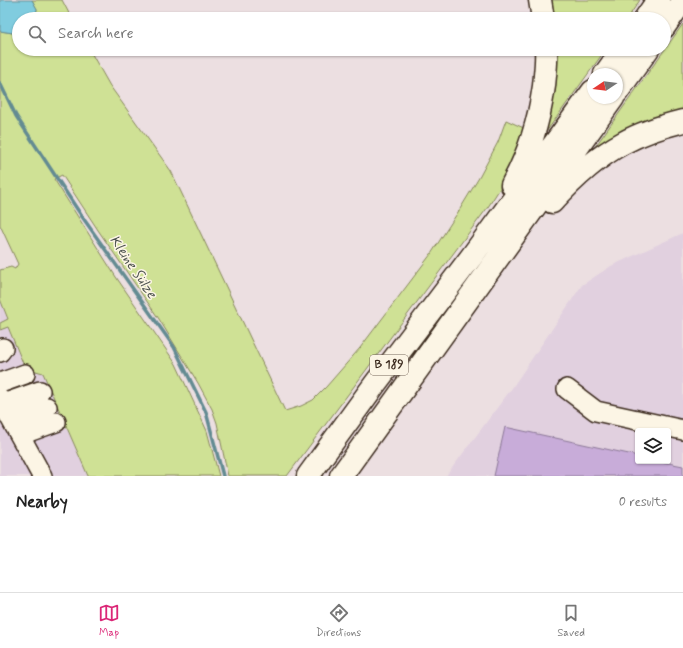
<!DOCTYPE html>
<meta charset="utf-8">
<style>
:root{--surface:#fff;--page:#f2f2f2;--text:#222;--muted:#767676;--line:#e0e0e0;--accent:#db2777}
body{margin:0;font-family:Mynerve,sans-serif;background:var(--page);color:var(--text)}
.controls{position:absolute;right:12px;bottom:12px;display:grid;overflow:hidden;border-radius:4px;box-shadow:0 1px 3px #0004}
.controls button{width:36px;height:36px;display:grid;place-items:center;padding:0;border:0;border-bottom:1px solid var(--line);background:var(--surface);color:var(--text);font:20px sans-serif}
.compass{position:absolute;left:587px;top:68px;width:36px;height:36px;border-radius:50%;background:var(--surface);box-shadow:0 1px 3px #0004;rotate:257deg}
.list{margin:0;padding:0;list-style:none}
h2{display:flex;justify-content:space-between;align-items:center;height:52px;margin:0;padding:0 16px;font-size:17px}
h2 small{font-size:13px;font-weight:400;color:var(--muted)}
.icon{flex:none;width:22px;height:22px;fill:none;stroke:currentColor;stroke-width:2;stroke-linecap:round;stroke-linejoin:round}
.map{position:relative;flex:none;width:683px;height:476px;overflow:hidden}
.search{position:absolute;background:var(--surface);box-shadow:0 1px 3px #0004;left:12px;right:12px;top:12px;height:44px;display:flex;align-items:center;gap:10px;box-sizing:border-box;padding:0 14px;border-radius:22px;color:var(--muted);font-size:15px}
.sheet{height:116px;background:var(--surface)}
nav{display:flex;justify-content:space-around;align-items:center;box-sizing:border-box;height:56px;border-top:1px solid var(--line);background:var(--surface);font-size:11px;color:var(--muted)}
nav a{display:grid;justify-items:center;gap:2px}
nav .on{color:var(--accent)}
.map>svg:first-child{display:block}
.built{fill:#e1d0df;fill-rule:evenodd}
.green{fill:#cfe195;stroke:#85865a}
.water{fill:#80ccdf;stroke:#648b92}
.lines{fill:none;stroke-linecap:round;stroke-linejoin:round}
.stream{stroke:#648b92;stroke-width:3.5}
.building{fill:#c8acd9;stroke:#8c7898}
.minor-casing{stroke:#3b2a1e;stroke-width:22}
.highway-casing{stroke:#3b2a1e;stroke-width:25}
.minor{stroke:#fcf5e5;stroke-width:19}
.highway{stroke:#fcf5e5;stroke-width:22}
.labels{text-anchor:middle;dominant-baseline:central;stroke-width:3;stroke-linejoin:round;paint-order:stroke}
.shield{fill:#fcf5e5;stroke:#75675a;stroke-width:1}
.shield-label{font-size:12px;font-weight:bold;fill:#3b2a1e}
.water-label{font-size:14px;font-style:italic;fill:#4c524e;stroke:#fcf5e5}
</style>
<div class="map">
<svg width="683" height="476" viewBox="0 0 683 476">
<rect width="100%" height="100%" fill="#ecdfe1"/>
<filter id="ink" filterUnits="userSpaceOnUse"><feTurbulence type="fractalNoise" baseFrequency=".025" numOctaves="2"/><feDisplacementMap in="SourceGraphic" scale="8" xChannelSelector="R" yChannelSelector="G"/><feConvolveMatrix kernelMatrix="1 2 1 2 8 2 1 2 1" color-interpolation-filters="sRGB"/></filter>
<g filter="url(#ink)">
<path class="built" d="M683,233V476H446L512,388L582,285L611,266ZM638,431H668V461H638Z
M0,299L8,319L5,321L25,368L43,373L88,476H0Z"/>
<path class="green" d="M32,0H62L72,19H35L37,9Z
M550,0H640L627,19H554Z
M683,24V112L592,151Z
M0,31L19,34V49H89L110,86L171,171L285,411L301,406L313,400L326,387L360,348L431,254L460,209L480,176L498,142L506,120L526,129L513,168L488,207L287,476H228L217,423L212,409L198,383L159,319L98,230L62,175L54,179L116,277L176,364L207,431L219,476H88L43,373L25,368L8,327L0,330V323L8,319L0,299V270L11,267L15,269L18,264L0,225Z
M556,49H606L546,132H545C551,111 557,89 557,68C557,61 557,55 556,49Z"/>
<path class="water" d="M0,0H32L37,9L35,19H19V34L0,31Z"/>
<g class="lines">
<path class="stream" d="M0,83L16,116L83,218L174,347L206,412L223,476"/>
</g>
<path class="building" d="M505,427L638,456V461H658L683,466V476H494Z"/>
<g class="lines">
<defs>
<path id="minor" d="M0,352L3,348
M0,383L25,374
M567,389L596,411L683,430
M0,399L42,476
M3,404L40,391
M12,421L47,407
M20,435L56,422"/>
<path id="highway" d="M540,0L543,19
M645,19L658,0
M664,27L683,0
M605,74L623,49
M617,92L648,49
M512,185C529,154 539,121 544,86C545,74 547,61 546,49
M552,202C573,179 595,158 623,143C641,133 663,126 683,121
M308,476L375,384L472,256L593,91
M341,476L613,98"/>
</defs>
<use href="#minor" class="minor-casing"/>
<use href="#highway" class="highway-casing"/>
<use href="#minor" class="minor"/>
<use href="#highway" class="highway"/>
</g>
</g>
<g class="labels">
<rect class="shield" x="370" y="355" width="38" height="20" rx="3"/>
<g class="shield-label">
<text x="389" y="365">B 189</text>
</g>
<g class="water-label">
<text transform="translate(133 267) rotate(56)">Kleine Sülze</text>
</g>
</g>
</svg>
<div class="controls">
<button><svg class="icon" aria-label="layers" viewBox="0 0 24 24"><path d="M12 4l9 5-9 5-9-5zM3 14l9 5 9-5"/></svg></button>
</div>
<svg class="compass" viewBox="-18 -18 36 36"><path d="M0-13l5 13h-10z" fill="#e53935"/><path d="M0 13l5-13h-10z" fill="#767676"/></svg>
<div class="search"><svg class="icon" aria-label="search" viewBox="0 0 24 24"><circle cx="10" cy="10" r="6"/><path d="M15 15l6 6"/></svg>Search here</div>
</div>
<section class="sheet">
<h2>Nearby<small>0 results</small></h2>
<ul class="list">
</ul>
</section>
<nav>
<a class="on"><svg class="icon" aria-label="map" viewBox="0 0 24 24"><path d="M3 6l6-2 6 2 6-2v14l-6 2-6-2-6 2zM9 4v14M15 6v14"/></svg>Map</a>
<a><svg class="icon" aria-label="directions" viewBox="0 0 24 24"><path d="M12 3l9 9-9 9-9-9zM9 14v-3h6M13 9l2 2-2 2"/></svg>Directions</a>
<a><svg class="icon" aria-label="saved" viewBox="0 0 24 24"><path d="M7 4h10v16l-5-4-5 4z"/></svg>Saved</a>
</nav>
